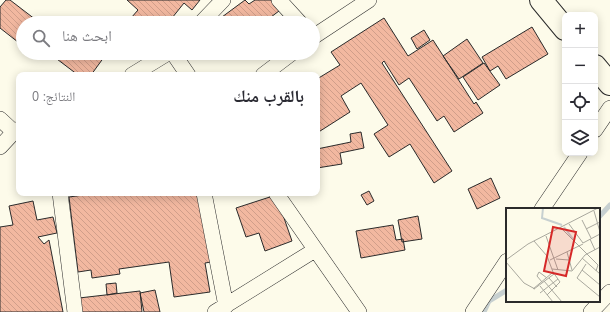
<!DOCTYPE html>
<html lang="ar">
<meta charset="utf-8">
<style>
:root{--surface:#fff;--page:#f2f2f3;--text:#2b2b33;--muted:#7c7c81;--line:#e1e1e2}
body{margin:0;font-family:"PT Sans","Noto Naskh Arabic",sans-serif;background:var(--page);color:var(--text);direction:rtl}
.controls{position:absolute;right:12px;top:12px;display:grid;overflow:hidden;border-radius:8px;box-shadow:0 2px 10px #0003}
.controls button{width:36px;height:36px;display:grid;place-items:center;padding:0;border:0;border-bottom:1px solid var(--line);background:var(--surface);color:var(--text);font:20px sans-serif}
.list{margin:0;padding:0;list-style:none}
h2{display:flex;justify-content:space-between;align-items:center;height:52px;margin:0;padding:0 16px;font-size:17px}
h2 small{font-size:13px;font-weight:400;color:var(--muted)}
.icon{flex:none;width:22px;height:22px;fill:none;stroke:currentColor;stroke-width:2;stroke-linecap:round;stroke-linejoin:round}
.map{position:relative;flex:none;width:610px;height:312px;overflow:hidden;direction:ltr}
.search{position:absolute;background:var(--surface);box-shadow:0 2px 10px #0003;left:16px;top:16px;width:304px;height:44px;display:flex;align-items:center;gap:10px;box-sizing:border-box;padding:0 14px;border-radius:22px;color:var(--muted);font-size:15px}
.panel{position:absolute;background:var(--surface);box-shadow:0 2px 10px #0003;left:16px;top:72px;width:304px;height:124px;border-radius:8px;direction:rtl}
.map>svg:first-child{display:block}
.lines{fill:none;stroke-linecap:round;stroke-linejoin:round}
.stream{stroke:#c7d0d0;stroke-width:5}
.building{fill:url(#building-back-hatch);stroke:#2b2b2b}
.minor-casing{stroke:#2b2b2b;stroke-width:16}
.trunk-casing{stroke:#2b2b2b;stroke-width:24}
.minor{stroke:#fdfbea;stroke-width:15}
.trunk{stroke:#fdfbea;stroke-width:22}
.inset-river{fill:none;stroke:#c7d0d0;stroke-width:2}
.inset-road{fill:none;stroke:#a9a89e;stroke-width:1}
.view{fill:#d62828;fill-opacity:0.15;stroke:#d62828;stroke-width:2}
.inset-edge{fill:none;stroke:#2b2b2b;stroke-width:2}
</style>
<div class="map">
<svg width="610" height="312" viewBox="0 0 610 312">
<defs>
<pattern id="building-back-hatch" width="6" height="6" patternUnits="userSpaceOnUse"><rect width="6" height="6" fill="#f2b8a0"/><path d="M-1 5l2 2M0 0l6 6M5-1l2 2" fill="none" stroke="#d09e8a"/></pattern>
</defs>
<rect width="100%" height="100%" fill="#fdfbea"/>
<g class="lines">
<path class="stream" d="M599,217L610,205
M484,312L489,301L507,290"/>
</g>
<path class="building" d="M6,0H10L40,23H23V46L0,28V7Z
M127,0H200L192,10L184,3L168,23H136L131,18L138,10Z
M245,0L249,4L255,0H271L279,11L263,23H226L222,17Z
M384,18L408,56L433,40L474,104L476,102L483,113L454,132L444,116L437,121L409,78L399,85L384,61L382,63L452,171L434,183L410,144L389,157L374,134L388,125L361,83L341,96L350,112L317,133V79L340,65L331,52Z
M532,27L548,54L506,79L498,66L490,71L482,57Z
M424,30L430,40L417,49L411,38Z
M467,39L483,63L459,79L443,56Z
M49,53H107L91,75H78Z
M484,63L500,85L478,100L463,77Z
M361,132L364,148L340,153L342,164L317,168V149L351,142L350,134Z
M491,178L500,198L477,209L468,189Z
M369,191L374,201L367,205L361,195Z
M98,193H201L211,262L205,263L210,292L174,297L169,262L119,269L120,274L92,278L91,270L78,272L69,197Z
M276,195L292,241L265,251L259,233L246,237L236,208Z
M33,201L37,220L53,217L57,233L38,237L44,244L49,240L63,312H0V227L13,225L9,206Z
M418,216L422,239L402,242L398,220Z
M393,225L396,240L403,239L405,250L361,258L356,231Z
M116,283L117,293L107,295L106,284Z
M155,290L160,312H144L140,293Z
M140,291L142,312H80L79,298Z"/>
<g class="lines">
<defs>
<path id="minor" d="M279,0L300,23
M201,23L223,0
M313,37L369,0
M173,53L188,75
M132,75L168,53
M263,75L292,53
M0,119L14,132
M595,130L610,108
M0,147L14,132L19,129
M60,193L75,312
M204,193L226,306
M276,193L359,312
M542,209L580,153
M215,312L315,250
M473,312L507,261
M591,312L610,292"/>
<path id="trunk" d="M541,0L565,29
M595,66L610,84"/>
</defs>
<use href="#minor" class="minor-casing"/>
<use href="#trunk" class="trunk-casing"/>
<use href="#minor" class="minor"/>
<use href="#trunk" class="trunk"/>
</g>
<g transform="translate(506 208)">
<rect width="94" height="94" fill="#fdfbea"/>
<path class="inset-river" d="M37,0L36,10L56,17M58,19L67,31"/>
<path class="inset-road" d="M88,3L94,24M76,12L85,30M63,16L77,35L94,26M55,20L92,57L90,63M80,21L94,14M40,28L52,62M84,31L89,42M28,33L41,48L47,64L54,74L41,87M61,44L66,62M76,50L94,66M50,51L63,52M0,52L22,36L92,0M44,52L77,36M0,54L18,75L29,81M80,56L71,70L94,89M46,61L66,63L79,47L94,39M76,62L94,77M43,70L51,79M38,73L56,94M36,74L31,68L33,64L41,70M34,78L47,94M27,81L46,65M28,81L48,66M34,85L52,71"/>
<path class="view" d="M47,19L70,24L60,68L38,63Z"/>
<rect width="94" height="94" class="inset-edge"/>
</g>
</svg>
<div class="controls">
<button>+</button>
<button>−</button>
<button><svg class="icon" aria-label="locate" viewBox="0 0 24 24"><circle cx="12" cy="12" r="6"/><path d="M12 2v4M12 18v4M2 12h4M18 12h4"/></svg></button>
<button><svg class="icon" aria-label="layers" viewBox="0 0 24 24"><path d="M12 4l9 5-9 5-9-5zM3 14l9 5 9-5"/></svg></button>
</div>
<div class="search"><svg class="icon" aria-label="search" viewBox="0 0 24 24"><circle cx="10" cy="10" r="6"/><path d="M15 15l6 6"/></svg>ابحث هنا</div>
<section class="panel">
<h2>بالقرب منك<small>النتائج: 0</small></h2>
<ul class="list">
</ul>
</section>
</div>
